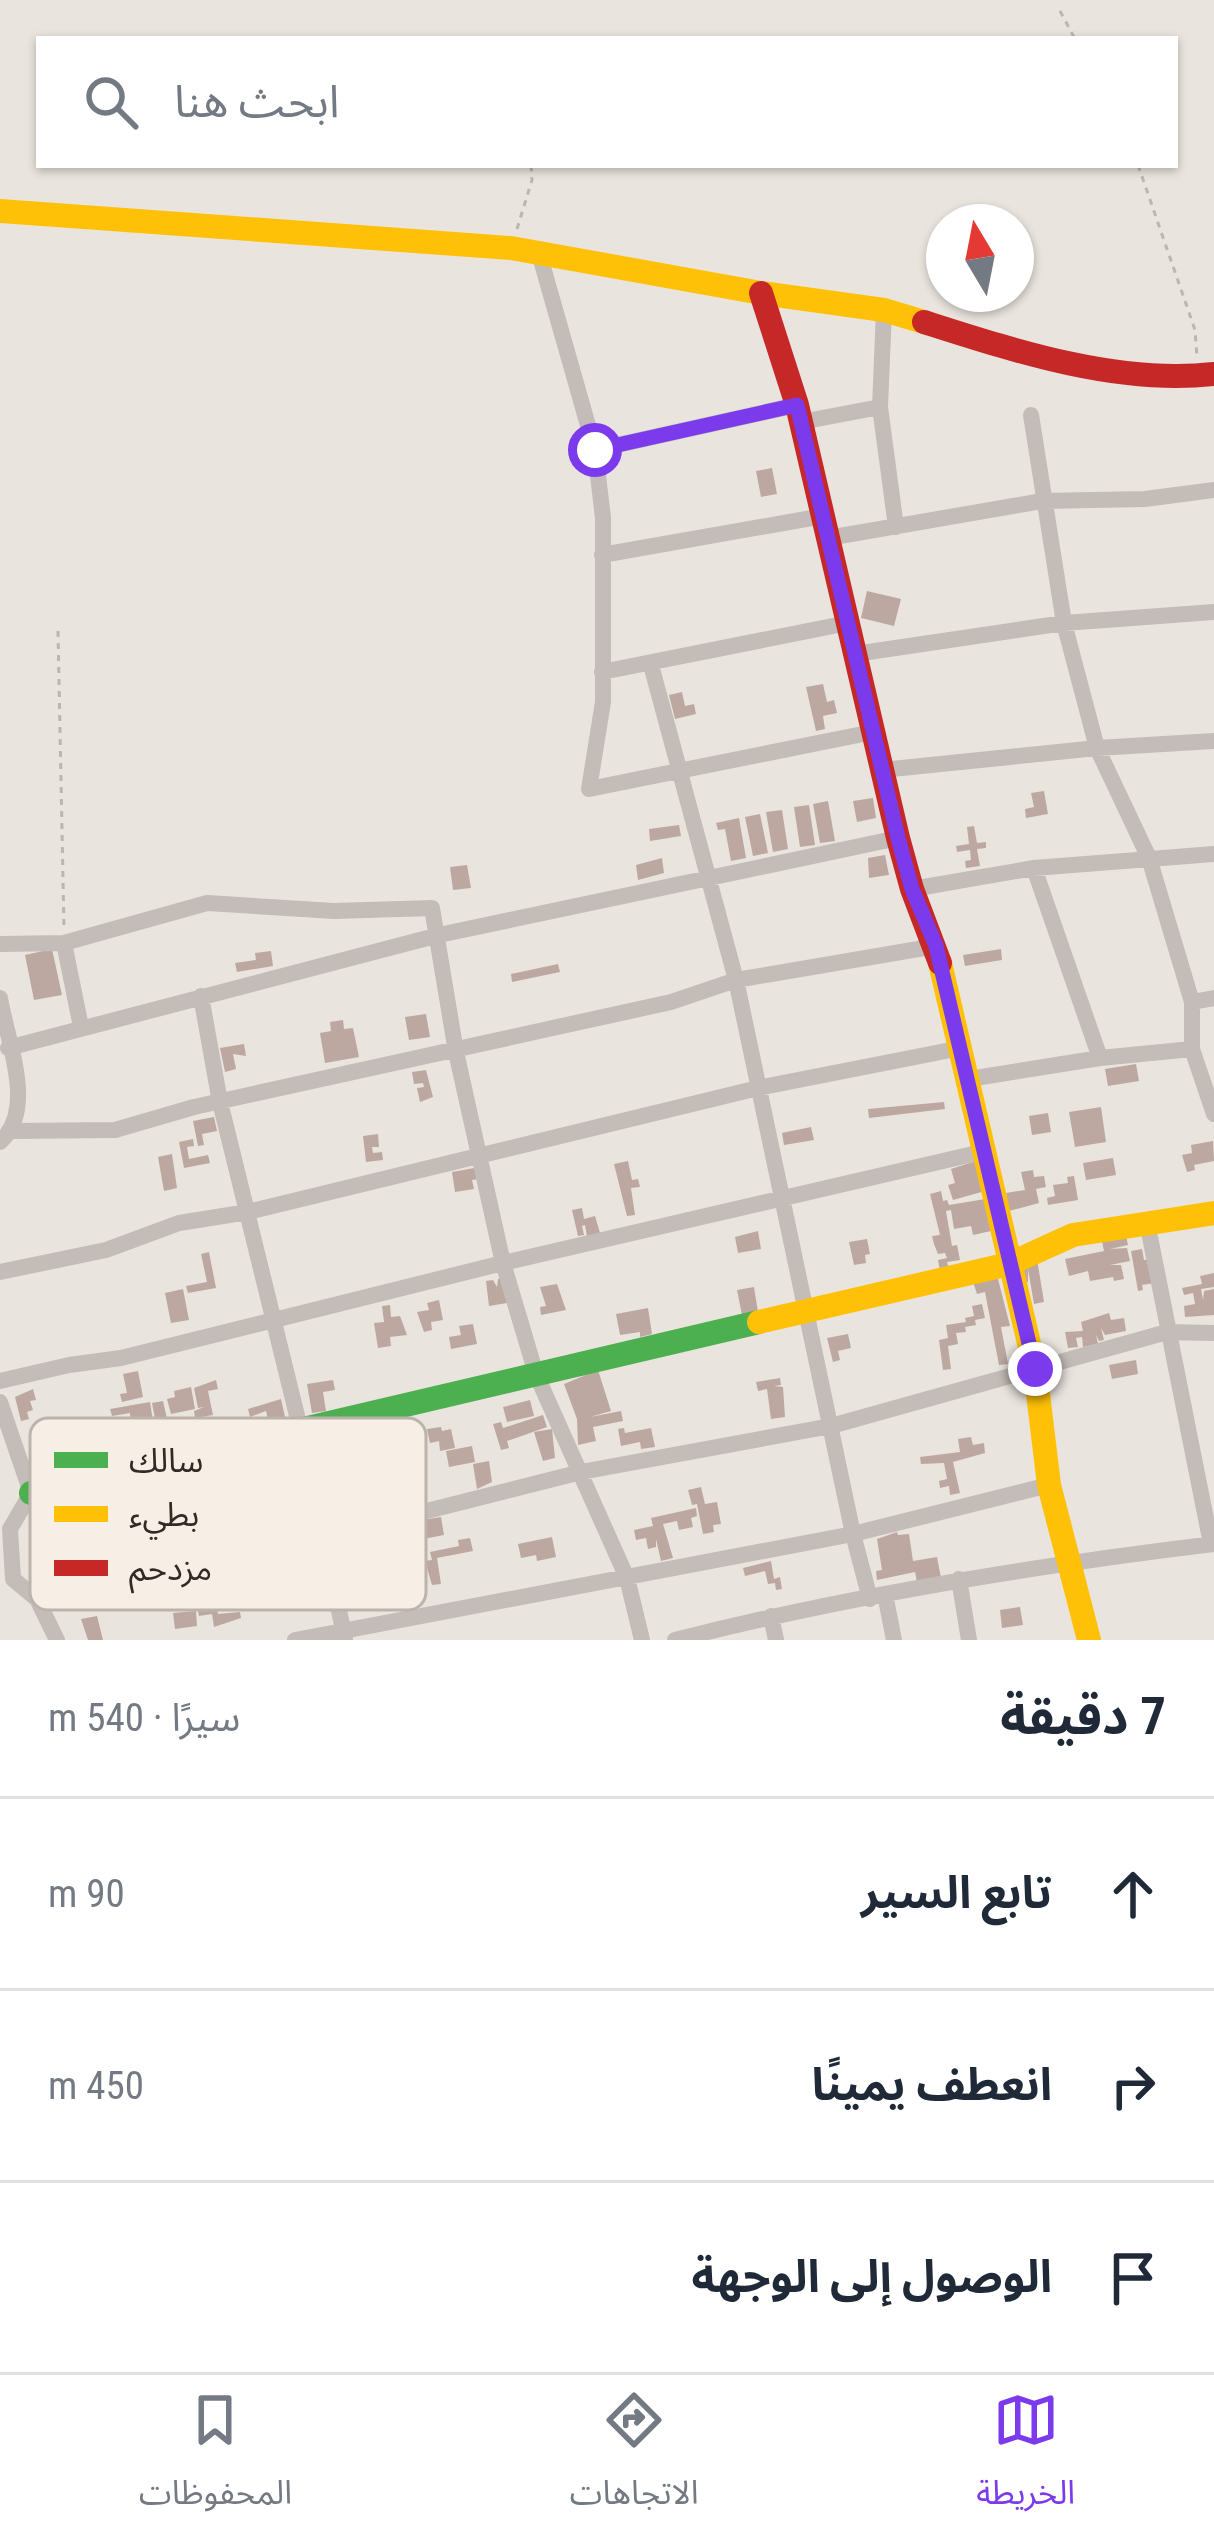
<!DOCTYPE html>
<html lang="ar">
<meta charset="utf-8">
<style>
:root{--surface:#fff;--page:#f6f6f7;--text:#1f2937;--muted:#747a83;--line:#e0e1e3;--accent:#7c3aed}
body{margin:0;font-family:"Roboto Condensed","Noto Sans Arabic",sans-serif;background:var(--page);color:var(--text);direction:rtl}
.compass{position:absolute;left:926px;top:204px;width:108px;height:108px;border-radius:50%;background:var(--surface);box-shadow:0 3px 9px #0004;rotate:350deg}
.stop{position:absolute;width:36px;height:36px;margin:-27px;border:9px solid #7c3aed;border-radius:50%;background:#fff}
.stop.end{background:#7c3aed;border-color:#fff;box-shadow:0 3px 12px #0008}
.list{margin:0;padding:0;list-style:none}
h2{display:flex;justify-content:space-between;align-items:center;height:156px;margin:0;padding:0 48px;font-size:51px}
h2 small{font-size:39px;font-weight:400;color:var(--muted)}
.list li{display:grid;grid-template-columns:78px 1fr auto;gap:36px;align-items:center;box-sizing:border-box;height:192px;padding:0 48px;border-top:3px solid var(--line)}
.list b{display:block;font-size:45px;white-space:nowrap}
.list em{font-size:39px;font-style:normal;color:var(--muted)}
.icon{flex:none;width:66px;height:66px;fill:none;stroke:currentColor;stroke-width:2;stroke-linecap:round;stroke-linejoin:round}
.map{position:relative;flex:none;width:1214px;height:1640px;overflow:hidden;direction:ltr}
.search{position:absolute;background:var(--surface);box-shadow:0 3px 9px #0004;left:36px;right:36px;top:36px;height:132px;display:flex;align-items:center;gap:30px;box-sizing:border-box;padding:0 42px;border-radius:0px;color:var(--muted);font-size:45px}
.sheet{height:732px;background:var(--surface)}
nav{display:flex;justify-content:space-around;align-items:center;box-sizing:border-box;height:168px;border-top:3px solid var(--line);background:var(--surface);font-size:33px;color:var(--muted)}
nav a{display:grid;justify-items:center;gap:6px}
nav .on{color:var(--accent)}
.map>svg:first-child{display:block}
.building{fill:#bca8a1}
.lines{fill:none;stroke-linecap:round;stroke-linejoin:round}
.path{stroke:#bcb5b0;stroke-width:3;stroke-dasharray:6 6;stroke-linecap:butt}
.street{stroke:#c3bcb8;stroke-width:16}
.fast{stroke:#4caf50;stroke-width:24}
.slow{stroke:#ffc107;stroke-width:24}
.jam{stroke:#c62828;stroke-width:24}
.route{stroke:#7c3aed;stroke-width:15}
.key{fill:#f7eee5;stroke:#bcb3ac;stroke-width:3}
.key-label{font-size:33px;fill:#332a27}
</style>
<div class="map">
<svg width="1214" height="1640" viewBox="0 0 1214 1640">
<rect width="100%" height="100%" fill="#eae4de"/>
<path class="building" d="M772,468L777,494L761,497L756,471Z
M867,591L901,599L894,626L861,618Z
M823,684L827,702L834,700L837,713L823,716L825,729L816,731L806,687Z
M682,692L685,706L694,704L696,714L675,719L669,695Z
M1044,791L1048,814L1026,818L1025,809L1034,807L1031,793Z
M873,798L876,818L857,822L853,801Z
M828,801L835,841L820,843L813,804Z
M809,805L815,845L800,847L794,807Z
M782,810L788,849L773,852L766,812Z
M760,814L768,853L753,856L745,817Z
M739,818L746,858L731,861L725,829L718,830L716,823Z
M679,825L681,836L650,841L649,829Z
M974,826L977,843L986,842V848L977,849L980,866L966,868L965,861L971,860L970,850L957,852L956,846L969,844L967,827Z
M885,855L889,875L869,878L868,858Z
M662,858L664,873L638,880L636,865Z
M467,865L471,888L453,890L450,867Z
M52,949L62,995L34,1000L25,955Z
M1001,949L1002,960L965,966L963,955Z
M271,951L273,966L237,972L235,963L256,960L255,953Z
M558,964L560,972L512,982L511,974Z
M426,1014L430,1037L409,1040L405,1017Z
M343,1020L344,1029L353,1028L359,1057L325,1063L320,1033L331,1031L330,1022Z
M244,1044L246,1056L233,1054L236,1069L225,1072L220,1048Z
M1136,1064L1139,1081L1108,1086L1105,1069Z
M426,1070L433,1097L420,1102L417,1088L424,1087L423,1083L414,1084L412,1072Z
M944,1102L945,1109L869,1118L868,1109Z
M1101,1107L1106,1142L1075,1147L1069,1112Z
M1048,1113L1051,1132L1032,1135L1029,1116Z
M214,1117L217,1131L202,1134L204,1145L198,1146L193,1121Z
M811,1127L814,1140L784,1145L782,1133Z
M378,1134L379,1147H372L373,1153L382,1152L383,1160L366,1162L363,1136Z
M193,1139L194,1146L187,1147L189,1159L208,1155L210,1163L184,1168L179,1142Z
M1213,1141L1214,1161L1194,1165L1195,1170L1187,1172L1182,1155L1192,1153L1191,1145Z
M172,1154L177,1188L164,1191L158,1157Z
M1113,1158L1116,1175L1086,1180L1083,1163Z
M628,1161L632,1180L638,1179L640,1187L631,1188L635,1215L627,1216L614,1164Z
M976,1161L985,1191L953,1200L948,1185L955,1183L951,1169Z
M480,1167L482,1178L472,1180L474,1189L455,1192L452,1172Z
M1033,1170L1034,1177L1044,1176L1046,1187L1036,1189L1039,1203L1009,1211L1006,1193L1025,1190L1021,1172Z
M1074,1176L1078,1200L1048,1205L1047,1198L1055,1196L1053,1185L1068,1183L1067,1177Z
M941,1191L943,1201L947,1200L949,1205L985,1199L991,1231L973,1235L971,1226L954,1229L951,1210L946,1211L952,1246L957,1245L960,1260L947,1262L949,1269L940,1271L938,1260L947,1258L945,1253L938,1254L934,1244L932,1236L940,1235L930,1194Z
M582,1208L584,1219L595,1216L600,1233L587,1236L585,1225L582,1226L584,1235L578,1236L572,1210Z
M758,1231L761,1249L738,1253L735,1237Z
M1126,1236L1128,1245L1110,1249L1127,1248L1130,1261L1110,1265H1121L1124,1279L1114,1281L1113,1277L1090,1281L1088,1271L1069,1276L1065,1259L1104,1251L1102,1241Z
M867,1239L870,1254L865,1255L866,1263L854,1265L849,1242Z
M1142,1249L1144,1260L1151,1259L1155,1283L1142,1285L1143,1290L1138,1291L1131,1251Z
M209,1252L216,1288L188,1293L186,1286L207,1282L201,1254Z
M1037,1259L1044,1302L1034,1304L1028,1269V1282L1022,1283L1018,1263Z
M1214,1273V1287L1201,1289L1203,1300L1204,1291L1214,1289V1315L1185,1317L1184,1306L1195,1304L1193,1293L1184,1295L1182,1288L1202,1284L1200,1276Z
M997,1275L1010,1326L1001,1327L1008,1364L999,1365L985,1292L977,1294L972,1279Z
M506,1277L507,1303L489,1306L486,1281L493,1280L497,1287L498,1279Z
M557,1284L566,1310L541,1315L540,1307L546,1306L540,1287Z
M754,1287L758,1312L742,1315L737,1290Z
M183,1289L189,1320L171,1323L165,1293Z
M439,1300L443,1320L431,1322L432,1330L424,1332L417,1312L429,1310L427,1303Z
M982,1304L985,1318L975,1320L976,1325L965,1327L966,1332L956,1333L958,1344L948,1346L951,1369L943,1370L939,1340L948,1338L946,1325L966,1322L965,1318L974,1316L972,1306Z
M390,1305L391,1317L400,1316L407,1335L390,1337L391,1346L378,1348L374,1323L384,1322L382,1306Z
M648,1308L652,1334L640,1337V1332L620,1335L616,1314Z
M1109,1313L1111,1320L1124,1318L1126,1331L1105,1335L1101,1328L1104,1340L1099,1341L1096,1335L1098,1344L1083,1347L1082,1337L1076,1338L1078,1347L1068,1348L1065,1332L1083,1331L1081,1322Z
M473,1324L477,1344L451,1349L449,1337L461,1335L459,1326Z
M848,1334L851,1348L838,1351L840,1360L833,1362L827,1338Z
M1136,1360L1138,1374L1112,1379L1109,1365Z
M598,1370L611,1411L590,1417L621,1411L623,1421L593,1427L596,1441L578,1445L577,1419L564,1384Z
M138,1371L143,1397L122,1402L120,1394L127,1393L123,1374Z
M780,1378L781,1385L774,1386L783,1387L785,1417L771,1419L767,1389L758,1391L756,1382Z
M216,1380L218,1389L208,1391L213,1415L195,1418L194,1411L204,1407L198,1408L194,1388Z
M333,1380L335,1390L323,1392L326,1411L312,1413L307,1384Z
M191,1387L195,1409L171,1414L167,1399L175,1397L174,1391Z
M33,1389L36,1400L30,1401L33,1410L27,1412L29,1419L21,1421L15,1397Z
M281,1399L285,1417L268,1420L266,1411L250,1417L248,1409Z
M530,1400L534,1416L507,1422L503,1407Z
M163,1401L171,1437L165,1439L164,1433L158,1434L152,1403Z
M150,1402L155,1434L132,1439L130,1413L112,1416L110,1409Z
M543,1415L547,1427L507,1441L509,1448L501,1450L493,1424L501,1422L503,1428Z
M441,1427L442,1431L451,1429L455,1448L440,1451L439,1441L430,1443L427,1429Z
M624,1428L625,1433L651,1428L655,1447L641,1449L640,1442L621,1446L618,1429Z
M552,1429L555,1458L543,1461L534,1432Z
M971,1437L973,1445L984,1443L985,1453L953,1462L960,1493L950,1495L949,1486L940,1488L939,1481L947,1479L944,1463L921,1464L920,1457L960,1452L958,1439Z
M472,1446L475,1462L449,1467L446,1451Z
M489,1461L492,1482L477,1489L473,1464Z
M701,1487L705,1504L717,1502L721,1524L713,1525L714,1532L703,1534L697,1504L692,1505L688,1490Z
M696,1508L697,1516L691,1518L693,1527L679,1530L677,1521L663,1524L673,1558L661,1561L656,1539V1547L648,1549L646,1538L636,1540L634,1530L653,1526L651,1518Z
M441,1517L444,1535L418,1540L416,1530L425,1528L423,1520Z
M897,1532L898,1535L909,1534L913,1561L937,1557L941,1578L917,1582L915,1572L877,1580L876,1571L882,1570L877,1539Z
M552,1537L556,1557L537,1561L536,1555L521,1558L518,1544Z
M470,1538L473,1551L437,1558L441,1584L432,1585L425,1561L432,1560L430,1552L459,1546L458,1540Z
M771,1561L774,1579L780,1577L782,1589L776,1590L775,1583L768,1584L765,1571L745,1576L743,1568Z
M215,1596L218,1614L240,1612L241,1618L214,1627L212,1614L199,1616L196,1599Z
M1020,1607L1023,1625L1002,1628L1000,1610Z
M196,1611L197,1626L175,1629L173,1613Z
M97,1616L103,1640H88L81,1619Z"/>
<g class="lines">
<path class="path" d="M1060,11L1075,39
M1138,165L1195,330L1197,357
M517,229L532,180L531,165
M58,631L64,929"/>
<path class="street" d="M539,253L595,450L603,518V702L589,789L873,732
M884,310L880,407L896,527
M1031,415L1064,623L1097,748L1149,858L1192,1002V1049L1214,1114
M801,422L880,407
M595,450L797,405
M828,538L1042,501L1145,499L1214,490
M602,555L823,516
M855,654L1064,623L1214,612
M651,665L736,980L853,1534L870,1599
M602,672L848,623
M882,770L1097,748L1214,741
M1034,868L1100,1058
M912,889L1034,868L1214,854
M64,943L81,1027
M0,944L64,943L207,903L334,911L432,908L456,1052L503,1263L536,1374L627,1578L642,1640
M201,996L220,1102L301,1432L345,1639
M0,998C7,1042 37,1109 0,1142
M1192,1002L1214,998
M8,1048L439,935L898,838
M969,1079L1100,1058L1192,1049
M12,1131L115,1130L194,1107L671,1002L736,980L936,946
M1147,1222L1211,1544
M0,1272L106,1250L179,1223L248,1212L758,1088L961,1048
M0,1381L69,1365L121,1358L503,1263L986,1151
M0,1402L31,1493L10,1529L13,1579L37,1599L57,1640
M959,1579L969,1640
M885,1594L894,1640
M37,1599L69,1580L324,1537L581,1472L831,1426L1167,1332L1214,1333
M771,1616L776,1640
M295,1640L853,1534L1049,1485
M675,1640C852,1595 1032,1566 1214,1544"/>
<path class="fast" d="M31,1493L759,1322"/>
<path class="slow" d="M0,211L511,248L761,293L884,310L924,322
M940,963L1035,1369L1049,1485L1089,1640
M759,1322L1009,1264L1073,1235L1214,1213"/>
<path class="jam" d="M761,293L797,405L898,838L912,889L940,963
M924,322C1015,351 1118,385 1214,374"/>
</g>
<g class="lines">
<path class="route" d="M595,450L797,405L898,838L912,889L936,946L1035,1369"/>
</g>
<rect x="30" y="1418" width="396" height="192" rx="18" class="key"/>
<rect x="54" y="1452" width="54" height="16" fill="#4caf50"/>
<rect x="54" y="1506" width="54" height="16" fill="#ffc107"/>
<rect x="54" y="1560" width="54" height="16" fill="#c62828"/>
<g class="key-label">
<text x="129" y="1472">سالك</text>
<text x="129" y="1526">بطيء</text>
<text x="129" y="1580">مزدحم</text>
</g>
</svg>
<svg class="compass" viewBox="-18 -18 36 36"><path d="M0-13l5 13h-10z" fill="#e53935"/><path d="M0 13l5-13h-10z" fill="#747a83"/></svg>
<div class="stop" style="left:595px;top:450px"></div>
<div class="stop end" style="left:1035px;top:1369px"></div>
<div class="search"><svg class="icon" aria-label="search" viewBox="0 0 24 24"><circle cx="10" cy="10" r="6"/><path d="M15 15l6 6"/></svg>ابحث هنا</div>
</div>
<section class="sheet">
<h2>7 دقيقة<small>سيرًا · 540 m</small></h2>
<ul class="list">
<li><svg class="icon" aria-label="ahead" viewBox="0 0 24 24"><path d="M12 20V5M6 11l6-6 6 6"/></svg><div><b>تابع السير</b></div><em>90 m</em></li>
<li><svg class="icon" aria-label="right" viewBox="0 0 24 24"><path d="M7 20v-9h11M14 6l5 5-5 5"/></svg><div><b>انعطف يمينًا</b></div><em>450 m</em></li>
<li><svg class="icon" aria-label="arrive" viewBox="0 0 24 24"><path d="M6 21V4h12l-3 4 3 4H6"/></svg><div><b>الوصول إلى الوجهة</b></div></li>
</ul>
</section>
<nav>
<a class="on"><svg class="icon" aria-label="map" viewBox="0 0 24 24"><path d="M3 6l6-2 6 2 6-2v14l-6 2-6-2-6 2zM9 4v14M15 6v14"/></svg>الخريطة</a>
<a><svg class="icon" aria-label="directions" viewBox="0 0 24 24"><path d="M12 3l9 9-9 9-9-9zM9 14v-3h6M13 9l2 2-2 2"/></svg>الاتجاهات</a>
<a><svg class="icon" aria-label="saved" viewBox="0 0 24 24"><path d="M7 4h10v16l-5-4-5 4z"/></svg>المحفوظات</a>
</nav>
